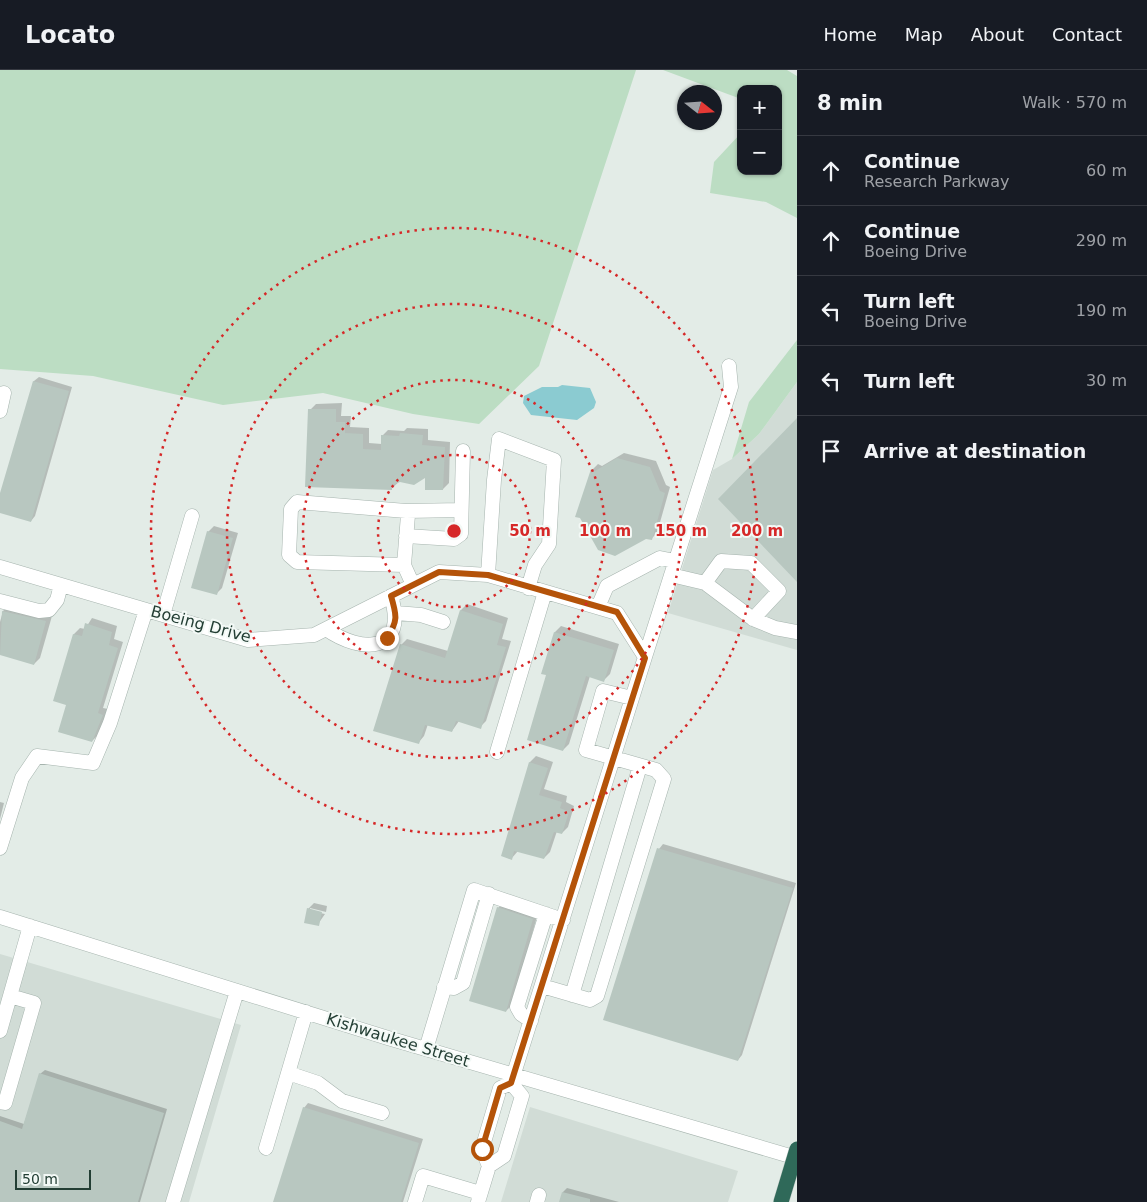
<!DOCTYPE html>
<meta charset="utf-8">
<style>
:root{--surface:#171b24;--page:#242831;--text:#f1f3f6;--muted:#9ea1a6;--line:#363941}
body{margin:0;font-family:"DejaVu Sans",sans-serif;background:var(--page);color:var(--text)}
.controls{position:absolute;right:15px;top:15px;display:grid;overflow:hidden;border-radius:10px;box-shadow:0 1px 4px #0004}
.controls button{width:45px;height:45px;display:grid;place-items:center;padding:0;border:0;border-bottom:1px solid var(--line);background:var(--surface);color:var(--text);font:25px sans-serif}
.compass{position:absolute;left:677px;top:15px;width:45px;height:45px;border-radius:50%;background:var(--surface);box-shadow:0 1px 4px #0004;rotate:107deg}
.scale{position:absolute;left:15px;bottom:12px;width:76px;box-sizing:border-box;padding-left:5px;border:2px solid #233e34;border-top:0;font-size:14px;line-height:18px;white-space:nowrap;color:#233e34;-webkit-text-stroke:4px #f3f9f6;paint-order:stroke}
.stop{position:absolute;width:15px;height:15px;margin:-11px;border:4px solid #b45309;border-radius:50%;background:#fff}
.stop.end{background:#b45309;border-color:#fff;box-shadow:0 1px 5px #0008}
.list{margin:0;padding:0;list-style:none}
h2{display:flex;justify-content:space-between;align-items:center;height:65px;margin:0;padding:0 20px;font-size:21px}
h2 small{font-size:16px;font-weight:400;color:var(--muted)}
.list li{display:grid;grid-template-columns:32px 1fr auto;gap:15px;align-items:center;box-sizing:border-box;height:70px;padding:0 20px;border-top:1px solid var(--line)}
.list b{display:block;font-size:19px;white-space:nowrap}
.list p{margin:0;font-size:16px;white-space:nowrap;color:var(--muted)}
.list em{font-size:16px;font-style:normal;color:var(--muted)}
.icon{flex:none;width:28px;height:28px;fill:none;stroke:currentColor;stroke-width:2;stroke-linecap:round;stroke-linejoin:round}
.map{position:relative;flex:none;width:797px;height:1132px;overflow:hidden}
header{display:flex;align-items:center;gap:30px;box-sizing:border-box;height:70px;padding:0 25px;background:var(--surface);border-bottom:1px solid var(--line)}
header strong{font-size:24px}
nav{display:flex;gap:28px;margin-inline-start:auto;font-size:18px}
main{display:flex}
aside{flex:1;background:var(--surface)}
.map>svg:first-child{display:block}
.built{fill:#d1dcd6}
.green{fill:#bcddc3}
.water{fill:#8bcbd1}
.shadow{fill:#0003}
.building{fill:#b8c7c0}
.lines{fill:none;stroke-linecap:round;stroke-linejoin:round}
.minor-casing{stroke:#a6b4ae;stroke-width:15}
.minor{stroke:#fff;stroke-width:14}
.highway-bridge-casing{stroke:#c1c9c6;stroke-width:16;stroke-linecap:butt}
.highway-bridge{stroke:#2f6959;stroke-width:15}
.route{stroke:#b45309;stroke-width:6}
.ring{fill:none;stroke:#d62828;stroke-width:2.5;stroke-dasharray:2.5 5}
.labels{text-anchor:middle;dominant-baseline:central;stroke-width:4;stroke-linejoin:round;paint-order:stroke}
.street-label{font-size:16px;fill:#233e34;stroke:#f3f9f6}
.centre{fill:#d62828;stroke:#f3f9f6;stroke-width:2.5}
.ring-label{font-size:15px;text-anchor:middle;font-weight:bold;fill:#d62828;stroke:#f3f9f6;stroke-width:4;stroke-linejoin:round;paint-order:stroke}
</style>
<header>
<strong>Locato</strong>
<nav><a>Home</a><a>Map</a><a>About</a><a>Contact</a></nav>
</header>
<main>
<div class="map">
<svg width="797" height="1132" viewBox="0 0 797 1132">
<rect width="100%" height="100%" fill="#e3ece7"/>
<path class="built" d="M797,312V580L668,543L713,400L732,389L759,364Z
M0,884L241,955L189,1132H0Z
M530,1037L738,1101L728,1132H501Z"/>
<path class="green" d="M0,0H636L539,296L479,354L413,344L323,323L223,335L93,306L0,299Z
M663,0H787L797,6V148L766,132L710,123L714,92L741,63V101H778V19H741V29Z
M797,270V312L759,364L732,389L749,332Z"/>
<path class="water" d="M562,315L590,318L596,332L594,338L577,350L531,345L523,333L524,326L542,317H558Z"/>
<path class="shadow" d="M39,307L72,317L35,446L31,451L0,441V427L34,311Z
M342,333L341,346H351L350,357L369,358V373L382,374V366L388,360L404,361L407,358L428,359V370L450,372L449,413L443,419L426,406L400,411L391,419L310,340L316,334Z
M624,383L656,391L666,415L670,417L657,463L651,469L592,400L598,394L602,396Z
M214,456L238,463L222,518L216,524L208,462Z
M467,534L508,548L502,569L511,571L486,651L480,657L459,651L452,661L428,654L424,666L419,672L401,575L407,569L448,581L461,540Z
M9,535L52,546L40,588L34,594L0,584V552L3,541Z
M92,548L117,556L114,569L123,572L103,638L108,639L98,665L92,671L67,634L74,564L80,558L85,559Z
M561,556L619,574L610,604L604,610L590,606L569,674L563,680L548,604L542,603L555,562Z
M536,686L553,692L544,719L567,726L566,732L574,736L568,757L562,763L557,761L550,782L544,788L518,781L511,789L503,786L530,692Z
M0,732L4,733L0,749Z
M663,774L796,813L742,985L738,990L659,779Z
M504,832L538,843L512,935L506,941L498,838Z
M314,833L327,836L326,842L310,838V841L325,844L318,854L308,839Z
M45,1000L167,1039L140,1132H0V1046L24,1054L40,1004Z
M308,1033L423,1069L403,1132H275L304,1038Z
M567,1118L619,1132H560L563,1122Z"/>
<path class="building" d="M33,311L69,321L31,452L0,443V423Z
M308,339H336V352H345V363L363,364V379L381,380V365L399,366L400,363L423,365L422,375L445,377L443,420H425V408L414,415L400,412L392,415V420L305,417Z
M797,348V512L718,429Z
M617,388L650,397L660,421L665,423L652,470L646,469L615,486L598,480L580,448L575,447L591,399L595,401Z
M207,461L233,468L217,525L191,518Z
M460,540L503,554L497,575L506,577L481,659L456,651L452,662L425,655L419,674L373,661L400,574L445,588Z
M2,541L46,551L34,595L0,585Z
M85,553L112,562L109,575L118,578L98,643L103,645L92,672L58,662L66,635L53,631L73,564L82,566Z
M554,562L614,580L604,612L586,606L563,681L527,670L546,605L541,604Z
M529,692L548,698L539,725L562,732L560,738L569,742L562,764L554,762L544,789L514,781L512,790L501,786Z
M657,778L793,818L738,991L603,950Z
M497,837L533,849L506,942L469,931Z
M307,838L322,842L319,856L304,853Z
M39,1003L164,1043L138,1132H0V1051L22,1059Z
M303,1037L419,1073L401,1132H273Z
M562,1122L590,1129V1132H559Z"/>
<g class="lines">
<defs>
<path id="minor" d="M0,341L4,323
M406,441L461,440
M406,466L454,469L461,464L463,381
M404,495L297,492L289,485L291,439L297,432L406,441L408,445L404,495L413,515
M0,497L248,570L314,565L439,502L488,505L617,543L645,587L511,1013
M488,505L494,410L499,369L554,390L549,474L535,495L528,518
M671,505L705,513L753,549L775,558L797,562
M705,513L721,491L751,493L779,521L753,549
M0,531L39,541L49,540L57,530L61,515
M598,537L607,516L660,488L675,491
M396,543L421,545L443,552
M163,545L192,446
M326,559C362,584 408,583 391,526
M645,587L731,317L729,296
M497,682L545,522
M0,778L22,708L37,686L93,693L110,653L146,540
M0,847L388,968L797,1088
M542,916L590,930L597,926L664,709L656,700L586,680L603,621L632,628
M444,917L454,918L463,913L489,824
M572,925L640,696
M531,951L521,944L517,937L546,844
M0,961L30,856
M426,979L474,820L563,850
M288,1003L318,1013L342,1031L382,1043
M0,1032L5,1033L34,933L10,926
M266,1078L306,942
M489,1096L504,1086L522,1026L511,1013
M173,1132L237,921
M415,1132L423,1106L480,1123
M478,1132L489,1096L482,1079L500,1018L511,1013
M537,1132L539,1125"/>
</defs>
<use href="#minor" class="minor-casing"/>
<use href="#minor" class="minor"/>
<defs>
<path id="highway-bridge" d="M781,1132L797,1079"/>
</defs>
<use href="#highway-bridge" class="highway-bridge-casing"/>
<use href="#highway-bridge" class="highway-bridge"/>
</g>
<g class="lines">
<path class="route" d="M387,568C398,551 397,546 391,526L439,502L488,505L617,542L645,588L511,1013L500,1018L482,1079"/>
</g>
<g class="ring">
<circle cx="454" cy="461" r="76"/>
<circle cx="454" cy="461" r="151"/>
<circle cx="454" cy="461" r="227"/>
<circle cx="454" cy="461" r="303"/>
</g>
<g class="labels">
<g class="street-label">
<text transform="translate(201 554) rotate(15)">Boeing Drive</text>
<text transform="translate(398 970) rotate(17)">Kishwaukee Street</text>
</g>
</g>
<circle cx="454" cy="461" r="8" class="centre"/>
<g class="ring-label">
<text x="530" y="466">50 m</text>
<text x="605" y="466">100 m</text>
<text x="681" y="466">150 m</text>
<text x="757" y="466">200 m</text>
</g>
</svg>
<div class="controls">
<button>+</button>
<button>−</button>
</div>
<svg class="compass" viewBox="-18 -18 36 36"><path d="M0-13l5 13h-10z" fill="#e53935"/><path d="M0 13l5-13h-10z" fill="#9ea1a6"/></svg>
<div class="scale">50 m</div>
<div class="stop" style="left:482px;top:1079px"></div>
<div class="stop end" style="left:387px;top:568px"></div>
</div>
<aside>
<h2>8 min<small>Walk · 570 m</small></h2>
<ul class="list">
<li><svg class="icon" aria-label="ahead" viewBox="0 0 24 24"><path d="M12 20V5M6 11l6-6 6 6"/></svg><div><b>Continue</b><p>Research Parkway</p></div><em>60 m</em></li>
<li><svg class="icon" aria-label="ahead" viewBox="0 0 24 24"><path d="M12 20V5M6 11l6-6 6 6"/></svg><div><b>Continue</b><p>Boeing Drive</p></div><em>290 m</em></li>
<li><svg class="icon" aria-label="left" viewBox="0 0 24 24"><path d="M17 20v-9H6M10 6l-5 5 5 5"/></svg><div><b>Turn left</b><p>Boeing Drive</p></div><em>190 m</em></li>
<li><svg class="icon" aria-label="left" viewBox="0 0 24 24"><path d="M17 20v-9H6M10 6l-5 5 5 5"/></svg><div><b>Turn left</b></div><em>30 m</em></li>
<li><svg class="icon" aria-label="arrive" viewBox="0 0 24 24"><path d="M6 21V4h12l-3 4 3 4H6"/></svg><div><b>Arrive at destination</b></div></li>
</ul>
</aside>
</main>
